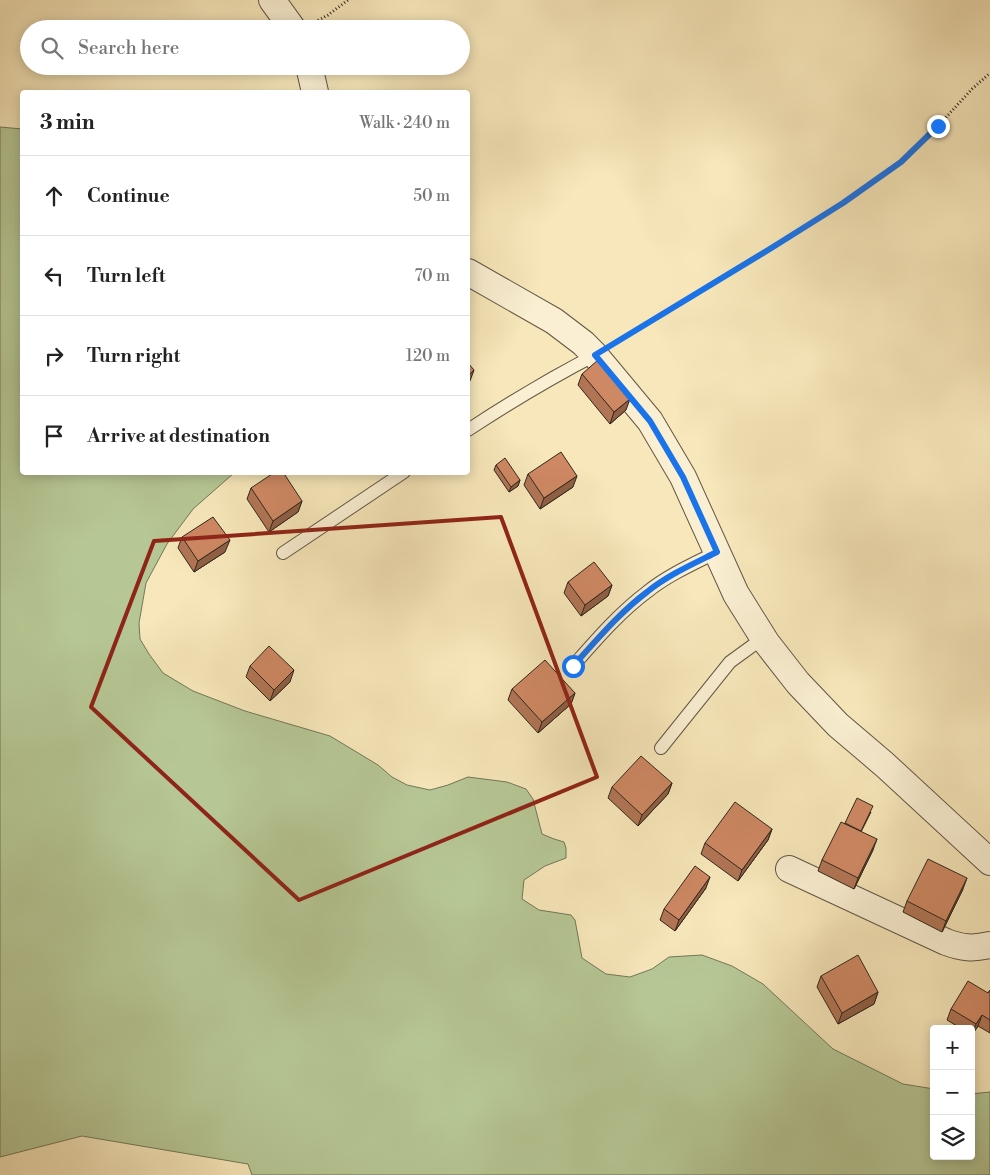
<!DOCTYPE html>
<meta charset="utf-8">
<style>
:root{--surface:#fff;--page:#f2f2f2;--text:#222;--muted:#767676;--line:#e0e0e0}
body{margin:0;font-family:"Libre Bodoni",serif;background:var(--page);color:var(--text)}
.controls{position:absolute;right:15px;bottom:15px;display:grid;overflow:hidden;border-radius:5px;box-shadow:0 2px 12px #0003}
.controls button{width:45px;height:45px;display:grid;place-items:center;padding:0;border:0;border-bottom:1px solid var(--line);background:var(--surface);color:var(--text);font:25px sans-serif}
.stop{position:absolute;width:15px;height:15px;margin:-11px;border:4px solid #1a73e8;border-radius:50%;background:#fff}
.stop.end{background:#1a73e8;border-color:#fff;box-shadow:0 1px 5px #0008}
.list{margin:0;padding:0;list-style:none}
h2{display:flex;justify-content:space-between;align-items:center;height:65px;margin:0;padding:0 20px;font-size:21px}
h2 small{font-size:16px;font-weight:400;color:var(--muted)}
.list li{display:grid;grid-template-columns:32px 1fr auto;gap:15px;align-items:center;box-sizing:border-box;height:80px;padding:0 20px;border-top:1px solid var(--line)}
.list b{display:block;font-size:19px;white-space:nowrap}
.list em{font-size:16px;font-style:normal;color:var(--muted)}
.icon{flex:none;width:28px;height:28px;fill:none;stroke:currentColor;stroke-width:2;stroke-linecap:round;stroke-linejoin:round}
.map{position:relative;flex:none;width:990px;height:1175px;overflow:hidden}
.search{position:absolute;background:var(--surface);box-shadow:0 2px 12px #0003;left:20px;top:20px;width:450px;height:55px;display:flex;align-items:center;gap:12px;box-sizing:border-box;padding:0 18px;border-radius:28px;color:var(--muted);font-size:19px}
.panel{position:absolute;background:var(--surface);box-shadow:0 2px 12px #0003;left:20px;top:90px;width:450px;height:385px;border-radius:5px}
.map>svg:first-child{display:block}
.green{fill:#b6c795;stroke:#727759}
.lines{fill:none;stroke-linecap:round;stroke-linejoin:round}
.service-casing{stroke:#615744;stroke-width:14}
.minor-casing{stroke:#615744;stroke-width:28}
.path{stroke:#2f271d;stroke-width:3;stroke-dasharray:1 2.5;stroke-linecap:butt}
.service{stroke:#faefd2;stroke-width:12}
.minor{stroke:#faefd2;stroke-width:26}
.wall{fill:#b17555;stroke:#2f271d}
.shaded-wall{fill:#905f45;stroke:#2f271d}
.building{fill:#ce8863;stroke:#2f271d}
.route{stroke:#1a73e8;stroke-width:6}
.marked{fill:none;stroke:#8f2418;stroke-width:4;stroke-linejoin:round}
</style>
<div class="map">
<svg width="990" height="1175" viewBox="0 0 990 1175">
<rect width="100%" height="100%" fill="#f7e7ba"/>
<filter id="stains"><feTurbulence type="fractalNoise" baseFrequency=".004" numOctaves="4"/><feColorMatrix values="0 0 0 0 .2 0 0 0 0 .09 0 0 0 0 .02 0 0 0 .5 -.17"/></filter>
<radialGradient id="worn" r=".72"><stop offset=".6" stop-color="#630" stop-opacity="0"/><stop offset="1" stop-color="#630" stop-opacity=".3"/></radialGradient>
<path class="green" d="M0,127L22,129V472L234,473L193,509L167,544L146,583L139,623L140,639L149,654L163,673L193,691L245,711L330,736L378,765L392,777L407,785L430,790L448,785L468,777L507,782L526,789L533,799L542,834L554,839L564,842L566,848V858L545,866L524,880L522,899L539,910L571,915L575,920L582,958L606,974L630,977L652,969L669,957L702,955L732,966L763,984L833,1049L903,1084L934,1089V1156H971V1094L990,1092V1175H252L248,1164L82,1136L0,1157Z"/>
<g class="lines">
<defs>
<path id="service" d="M468,430C509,403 551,378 595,355
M283,553L404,472
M573,666C596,640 619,613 647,592C668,575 693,564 717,552
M661,748L730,662L763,638"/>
<path id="minor" d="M272,0L293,29
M309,66L315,92
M468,272L554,321L583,343L595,355L650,421L683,477L736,594L766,642L798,683L838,725L885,765L990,862
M789,869L946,942C962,948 973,949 990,945"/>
</defs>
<use href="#service" class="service-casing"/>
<use href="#minor" class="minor-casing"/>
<path class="path" d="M315,22L328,15L348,0
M617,341L843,203L901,162L938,126L972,89L990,73"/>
<use href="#service" class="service"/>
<use href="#minor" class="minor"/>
</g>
<path class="wall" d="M582,374L626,410L610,424L578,385Z
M496,465L520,480L518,486L509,492L494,470Z
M528,474L573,487L540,509L524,485Z
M251,488L302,501L298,512L269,532L247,499Z
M182,537L225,552L194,572L178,548Z
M568,582L612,585L608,596L581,616L564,593Z
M250,666L290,682L270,701L246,677Z
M512,689L575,693L571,704L538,733L508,700Z
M672,783L668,794L638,826L608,798L612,787Z
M871,812L861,832L873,850L854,889L818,871L822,860L845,823Z
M772,829L768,840L738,881L701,854L705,843Z
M706,888L675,931L660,920L664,909Z
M963,889L942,932L903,912L907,901Z
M821,976L878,992L874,1004L838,1024L817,987Z
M990,990V1033L978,1026L972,1035L971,1034V1029H962L947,1020L951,1009L988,993Z"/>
<path class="shaded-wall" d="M474,370L470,381L468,383V376Z
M630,399L626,410L610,424L614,412Z
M577,476L573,487L540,509L544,498Z
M520,480L518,486L509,492L511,487Z
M302,501L298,512L269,532L273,521Z
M230,540L225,552L194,572L198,561Z
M612,585L608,596L581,616L585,605Z
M294,670L290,682L270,701L274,690Z
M575,693L571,704L538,733L542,722Z
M672,783L668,794L638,826L642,815Z
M772,829L768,840L738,881L742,870Z
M877,839L873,850L854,889L858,878Z
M710,877L706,888L675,931L679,920Z
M967,878L963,889L942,932L946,921Z
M878,992L874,1004L838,1024L842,1013Z
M982,1015L978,1026L972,1035L976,1024Z"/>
<path class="building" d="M598,360L630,399L614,412L582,374Z
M468,363L474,370L468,376Z
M561,452L577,476L544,498L528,474Z
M505,458L520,480L511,487L496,465Z
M275,472H283L302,501L273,521L251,488Z
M213,517L230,540L198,561L182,537Z
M594,562L612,585L585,605L568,582Z
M269,646L294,670L274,690L250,666Z
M545,660L575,693L542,722L512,689Z
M641,756L672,783L642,815L612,787Z
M857,798L873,806L861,831L845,823Z
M735,802L772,829L742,870L705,843Z
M841,822L877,839L858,878L822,860Z
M928,859L967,878L946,921L907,901Z
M695,866L710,877L679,920L664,909Z
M858,955L878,992L842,1013L821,976Z
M968,981L988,993L990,990V1020L982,1015L976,1024L951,1009Z"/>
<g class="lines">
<path class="route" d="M573,666C596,641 619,613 647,592C668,575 693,564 717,552L683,477L650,421L595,355L773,247L843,203L901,162L938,126"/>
</g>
<path class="marked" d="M501,517L597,777L299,900L91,707L154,541Z"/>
<rect width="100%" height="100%" filter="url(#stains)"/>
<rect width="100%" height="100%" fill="url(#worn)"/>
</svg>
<div class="controls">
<button>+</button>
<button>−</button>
<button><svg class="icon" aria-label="layers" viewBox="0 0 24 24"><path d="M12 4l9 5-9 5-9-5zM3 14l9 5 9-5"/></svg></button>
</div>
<div class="stop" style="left:573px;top:666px"></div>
<div class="stop end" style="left:938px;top:126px"></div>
<div class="search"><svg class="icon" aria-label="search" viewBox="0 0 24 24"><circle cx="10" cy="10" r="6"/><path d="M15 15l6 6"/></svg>Search here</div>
<section class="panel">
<h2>3 min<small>Walk · 240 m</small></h2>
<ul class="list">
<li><svg class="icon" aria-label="ahead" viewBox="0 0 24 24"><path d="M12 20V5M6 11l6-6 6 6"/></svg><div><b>Continue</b></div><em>50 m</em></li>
<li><svg class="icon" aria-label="left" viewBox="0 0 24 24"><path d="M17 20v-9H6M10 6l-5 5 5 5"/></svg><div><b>Turn left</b></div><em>70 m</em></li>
<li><svg class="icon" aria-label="right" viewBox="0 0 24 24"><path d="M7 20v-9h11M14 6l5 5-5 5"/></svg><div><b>Turn right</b></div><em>120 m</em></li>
<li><svg class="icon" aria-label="arrive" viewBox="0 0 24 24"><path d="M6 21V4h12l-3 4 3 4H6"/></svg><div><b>Arrive at destination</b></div></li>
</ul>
</section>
</div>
